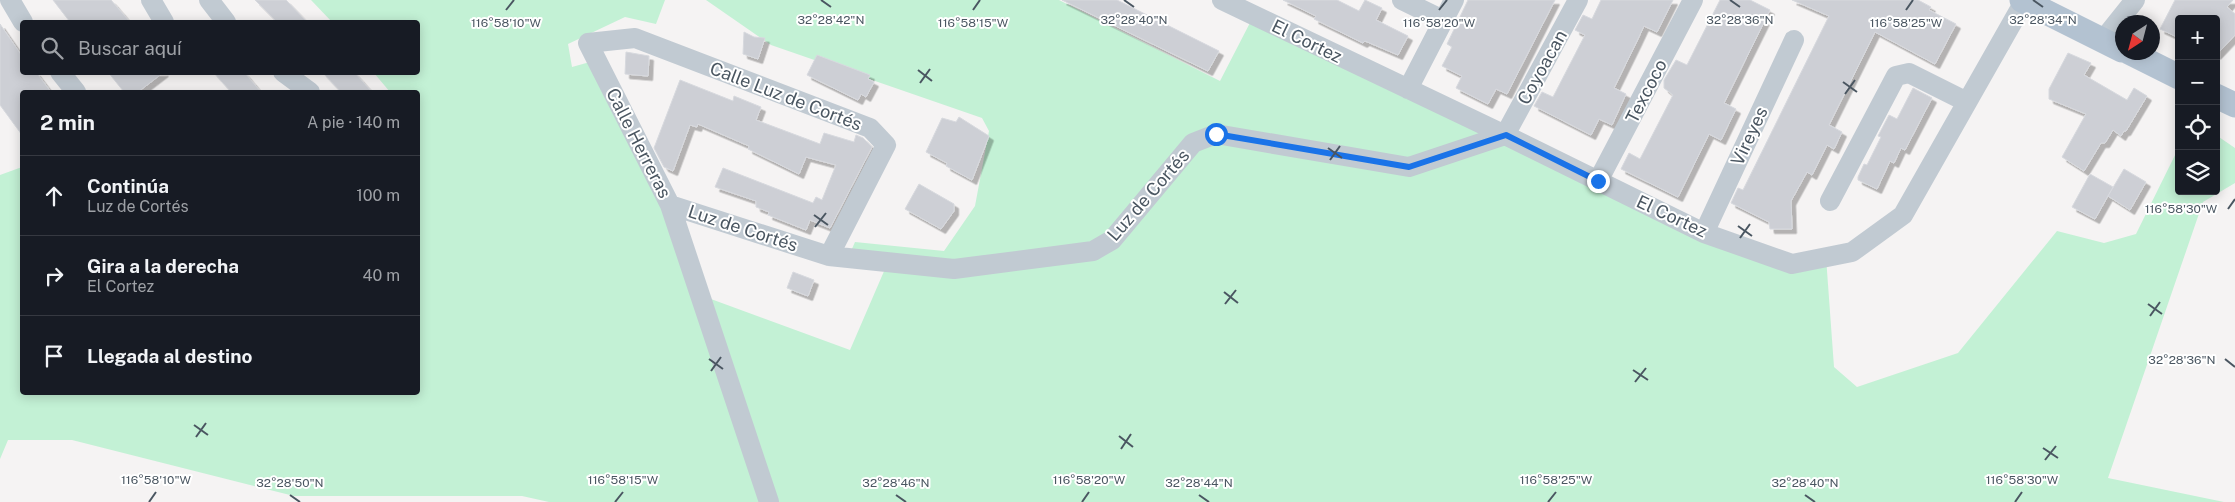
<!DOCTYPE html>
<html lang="es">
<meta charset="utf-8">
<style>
:root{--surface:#171b24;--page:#20242c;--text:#f1f3f6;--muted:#9ea1a6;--line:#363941}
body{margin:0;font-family:"Public Sans",sans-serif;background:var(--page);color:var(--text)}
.controls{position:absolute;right:15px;top:15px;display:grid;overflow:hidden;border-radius:5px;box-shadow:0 2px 12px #0003}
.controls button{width:45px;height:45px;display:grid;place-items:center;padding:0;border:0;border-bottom:1px solid var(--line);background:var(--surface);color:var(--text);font:25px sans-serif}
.compass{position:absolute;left:2115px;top:15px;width:45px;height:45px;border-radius:50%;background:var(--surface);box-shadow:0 2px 12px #0003;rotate:216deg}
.stop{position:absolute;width:15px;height:15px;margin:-11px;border:4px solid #1a73e8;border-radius:50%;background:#fff}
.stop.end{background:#1a73e8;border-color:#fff;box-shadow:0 1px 5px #0008}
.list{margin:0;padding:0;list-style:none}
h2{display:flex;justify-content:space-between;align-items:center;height:65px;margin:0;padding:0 20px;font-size:21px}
h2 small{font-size:16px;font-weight:400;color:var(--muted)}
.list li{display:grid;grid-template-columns:32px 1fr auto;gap:15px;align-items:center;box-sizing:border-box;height:80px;padding:0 20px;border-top:1px solid var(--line)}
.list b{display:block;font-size:19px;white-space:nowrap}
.list p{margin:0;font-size:16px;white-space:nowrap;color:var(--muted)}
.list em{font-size:16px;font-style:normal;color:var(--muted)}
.icon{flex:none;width:28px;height:28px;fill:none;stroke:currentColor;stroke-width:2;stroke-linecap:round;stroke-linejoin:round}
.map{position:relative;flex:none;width:2235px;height:502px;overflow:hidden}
.search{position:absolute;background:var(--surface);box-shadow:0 2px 12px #0003;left:20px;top:20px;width:400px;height:55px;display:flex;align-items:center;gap:12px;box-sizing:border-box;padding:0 18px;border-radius:5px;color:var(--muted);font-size:19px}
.panel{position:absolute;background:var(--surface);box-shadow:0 2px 12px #0003;left:20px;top:90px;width:400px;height:305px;border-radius:5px}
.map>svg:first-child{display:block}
.green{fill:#c3f1d5}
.building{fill:#cdcfd5;stroke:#d7d9de;filter:url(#shadow)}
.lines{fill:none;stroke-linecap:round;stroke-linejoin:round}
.minor{stroke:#c1cad2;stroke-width:20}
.major{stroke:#b3c2d1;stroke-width:25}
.route{stroke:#1a73e8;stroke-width:6}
.ticks{fill:none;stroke:#4a5661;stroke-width:2}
.labels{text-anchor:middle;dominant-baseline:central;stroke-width:4;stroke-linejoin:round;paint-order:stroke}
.street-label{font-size:18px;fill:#4a5661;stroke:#fff}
.ticks-label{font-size:12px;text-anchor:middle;fill:#4a5661;stroke:#fff;stroke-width:4;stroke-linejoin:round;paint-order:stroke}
</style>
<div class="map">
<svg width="2235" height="502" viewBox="0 0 2235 502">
<defs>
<filter id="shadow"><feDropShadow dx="4.5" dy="4.5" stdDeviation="0" flood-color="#0004"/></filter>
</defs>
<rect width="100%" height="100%" fill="#f5f3f3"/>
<path class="green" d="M311,0H665L656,24L625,17L568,44L572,67L597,60L700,295L850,350L888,262L848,258L855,242L944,251L975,206L989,131L982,118L771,45L706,0H1059L1220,81L1254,15L1792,264L1826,257L1834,367L1857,387L1958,353L2057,231L2104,243L2136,234L2179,147V191H2216V135L2235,148V183L2203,202L2108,478L2224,502H549L522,496H294L72,440H8L0,459V175L22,167V392H418V92H390L374,73L418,72V22H332Z"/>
<path class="building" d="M53,0H111L130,22H70Z
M255,0H286L307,22H277Z
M1062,0H1117L1219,51L1208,71Z
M1283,0H1337L1359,11L1365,0L1382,8L1376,20L1408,36L1398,55L1365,41L1363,43L1314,19L1316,16Z
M1468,0H1555L1507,94L1496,89L1488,104L1456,88L1462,76L1442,66L1452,47L1447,44Z
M1601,0H1673L1657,32L1644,26L1637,41L1614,88L1626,94L1612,125L1599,119L1591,135L1534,106L1542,92L1553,97L1585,35L1575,30L1583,15L1592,19Z
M1720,0H1750L1770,10L1724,103L1736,109L1721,140L1709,134L1678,197L1621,169L1629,153L1640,159L1673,95L1664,88V80L1676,60L1687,65Z
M1792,0H1918L1931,7L1929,10L1956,24L1935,64L1875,32L1829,125L1842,132L1834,149L1827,145L1812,175L1807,172L1791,201L1792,229H1770L1769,222L1731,203L1738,188L1743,190L1829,16Z
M2175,0H2233L2227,7L2235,14V35L2216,55V19H2179V29L2175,36L2160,29Z
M0,24L22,56V72H36L51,92H22V135L0,105Z
M744,32L754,37L765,38L758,59L743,54Z
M626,52L649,56L648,76L625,74Z
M2068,53L2091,63L2084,75L2127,100L2134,88L2147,96L2126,131H2124L2121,136L2113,130L2105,143H2101L2084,171L2062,157L2086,114L2049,99V89Z
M817,55L870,75L868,79L874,82L866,97L861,94L858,100L807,75Z
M108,72H164L138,92H124Z
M213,72H244L261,92H231Z
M322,72H354L372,92H341Z
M680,80L733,101L734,96L761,107L756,120L820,144L824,133L854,142L856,135L863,138L872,147L830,228L810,220L806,230L768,215L769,212L756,207V201L715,187L723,168L813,203L816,197L822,200L836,165L806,157L799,174L748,149L749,146L698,124L697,127L690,125L673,171L664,167L654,148Z
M1913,88L1932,98L1905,150L1901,148L1894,163L1890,161L1877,189L1858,180V177L1864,164L1867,165L1881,137L1878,136L1889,115L1897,119Z
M959,117L989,136L972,180L946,166L947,163L926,152L942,118L956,122Z
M2124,169L2146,182L2130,210L2108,196Z
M2090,174L2113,187L2095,219L2072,207Z
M919,184L954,204V211L941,229L905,209Z
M793,272L814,280L808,296L787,288Z"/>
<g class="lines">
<path class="minor" d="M10,0L23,22
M151,0L164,22
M209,0L226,22
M1222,0L1505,135L1704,233L1792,264L1852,252L1903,215L2025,0
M1402,0L1443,20
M2103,40L2135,0
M60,72L76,92
M283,72L310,92
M1408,89L1454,0
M1598,181L1693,0
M1830,201L1896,76L1909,73L1967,102
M670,205L829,256L954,269L1093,251L1112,240L1193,143L1216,134L1409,167L1505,135L1578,0
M1704,233L1794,40
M769,502L670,205L588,43L635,38L870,128L886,145L829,256"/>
<path class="major" d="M2022,0L2122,50
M2129,52L2179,77
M2216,96L2235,105"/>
</g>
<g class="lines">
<path class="route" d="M1216,134L1409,167L1506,135L1598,181"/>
</g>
<path class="ticks" d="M821,0L831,7M1124,0L1134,7M1730,0L1740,7M2033,0L2043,7M506,10L514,0M973,10L980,0M1439,10L1447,0M1906,10L1913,0M918,70L932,81M1843,82L1857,92M920,83L930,69M1845,94L1855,80M1328,148L1342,158M1330,160L1340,146M2228,209L2235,199M814,215L828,225M1738,226L1752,236M815,227L826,213M1740,238L1750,224M1224,292L1238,303M1225,304L1236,290M2148,304L2162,314M2150,316L2160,302M709,359L723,369M2225,359L2235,367M1633,370L1648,380M711,371L721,357M1635,382L1646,368M194,425L208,435M1119,436L1133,447M196,437L206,423M2043,448L2058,458M1121,449L1131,434M2045,460L2056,446M290,495L300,502M896,495L906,502M1199,495L1209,502M1805,495L1815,502M149,502L156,492M615,502L623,492M1082,502L1089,492M1548,502L1556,492M2015,502L2022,492"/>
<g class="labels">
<g class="street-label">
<text transform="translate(1307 41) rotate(26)">El Cortez</text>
<text transform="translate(1542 67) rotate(-61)">Coyoacan</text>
<text transform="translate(1646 91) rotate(-63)">Texcoco</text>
<text transform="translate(786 96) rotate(21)">Calle Luz de Cortés</text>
<text transform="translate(1749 136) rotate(-65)">Vireyes</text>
<text transform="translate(639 143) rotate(63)">Calle Herreras</text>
<text transform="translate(1148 195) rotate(-49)">Luz de Cortés</text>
<text transform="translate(1672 216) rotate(25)">El Cortez</text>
<text transform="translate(743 228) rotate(18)">Luz de Cortés</text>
</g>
</g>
<g class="ticks-label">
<text x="831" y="24">32°28'42"N</text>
<text x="1134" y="24">32°28'40"N</text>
<text x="1740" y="24">32°28'36"N</text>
<text x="2043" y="24">32°28'34"N</text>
<text x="506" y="27">116°58'10"W</text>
<text x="973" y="27">116°58'15"W</text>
<text x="1439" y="27">116°58'20"W</text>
<text x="1906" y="27">116°58'25"W</text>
<text x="2181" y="213">116°58'30"W</text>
<text x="2182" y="364">32°28'36"N</text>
<text x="156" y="484">116°58'10"W</text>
<text x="623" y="484">116°58'15"W</text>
<text x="1089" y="484">116°58'20"W</text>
<text x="1556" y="484">116°58'25"W</text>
<text x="2022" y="484">116°58'30"W</text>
<text x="290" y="487">32°28'50"N</text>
<text x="896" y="487">32°28'46"N</text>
<text x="1199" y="487">32°28'44"N</text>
<text x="1805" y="487">32°28'40"N</text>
</g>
</svg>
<div class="controls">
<button>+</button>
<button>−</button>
<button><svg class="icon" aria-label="locate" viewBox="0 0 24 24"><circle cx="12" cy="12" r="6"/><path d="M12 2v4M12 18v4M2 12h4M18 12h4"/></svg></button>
<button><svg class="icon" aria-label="layers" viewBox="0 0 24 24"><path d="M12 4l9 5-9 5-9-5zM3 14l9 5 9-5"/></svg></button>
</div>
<svg class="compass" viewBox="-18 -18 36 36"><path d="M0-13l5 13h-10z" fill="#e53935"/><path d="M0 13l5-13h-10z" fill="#9ea1a6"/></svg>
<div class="stop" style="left:1216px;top:134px"></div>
<div class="stop end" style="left:1598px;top:181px"></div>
<div class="search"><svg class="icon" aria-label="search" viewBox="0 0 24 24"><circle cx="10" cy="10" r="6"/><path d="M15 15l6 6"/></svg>Buscar aquí</div>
<section class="panel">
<h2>2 min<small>A pie · 140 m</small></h2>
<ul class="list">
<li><svg class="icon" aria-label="ahead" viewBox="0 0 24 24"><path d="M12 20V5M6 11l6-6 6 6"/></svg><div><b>Continúa</b><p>Luz de Cortés</p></div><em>100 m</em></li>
<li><svg class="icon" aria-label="right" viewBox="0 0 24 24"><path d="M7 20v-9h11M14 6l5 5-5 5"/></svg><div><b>Gira a la derecha</b><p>El Cortez</p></div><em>40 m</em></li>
<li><svg class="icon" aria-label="arrive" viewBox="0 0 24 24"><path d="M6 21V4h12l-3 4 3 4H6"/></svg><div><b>Llegada al destino</b></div></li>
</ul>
</section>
</div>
